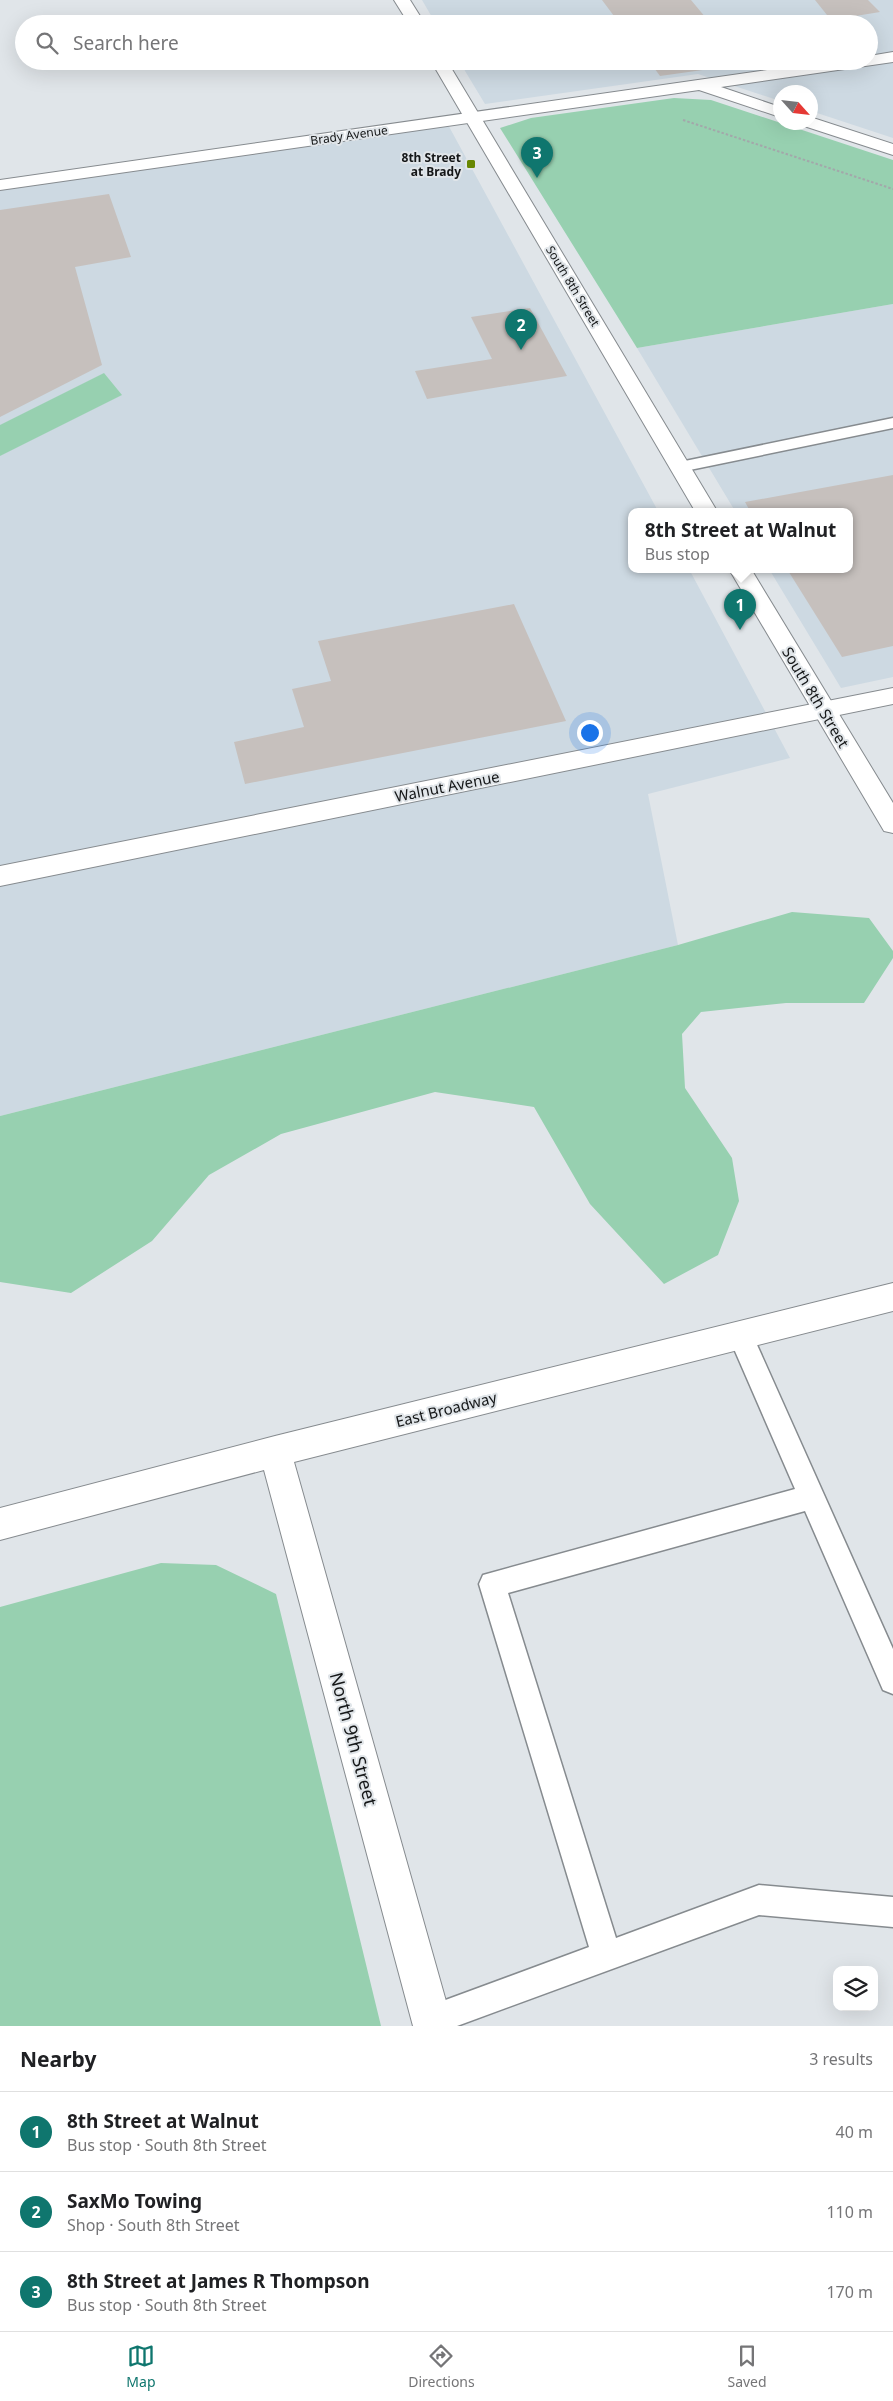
<!DOCTYPE html>
<meta charset="utf-8">
<style>
:root{--surface:#fff;--page:#f2f2f2;--text:#202124;--muted:#757577;--line:#e0e0e0;--accent:#0f766e}
body{margin:0;font-family:"Noto Sans",sans-serif;background:var(--page);color:var(--text)}
.controls{position:absolute;right:15px;bottom:15px;display:grid;overflow:hidden;border-radius:10px;box-shadow:0 5px 20px #0002}
.controls button{width:45px;height:45px;display:grid;place-items:center;padding:0;border:0;border-bottom:1px solid var(--line);background:var(--surface);color:var(--text);font:25px sans-serif}
.compass{position:absolute;left:773px;top:85px;width:45px;height:45px;border-radius:50%;background:var(--surface);box-shadow:0 5px 20px #0002;rotate:117deg}
.you{position:absolute;left:589px;top:732px;width:18px;height:18px;margin:-12px;border:4px solid #fff;border-radius:50%;background:#1a73e8;box-shadow:0 0 0 8px #1a73e833}
.badge{display:grid;place-items:center;width:32px;height:32px;border-radius:50%;background:var(--accent);color:#fff;font-size:16px;font-weight:700}
.pin{position:absolute;translate:-50% -41px;filter:drop-shadow(0 1px 2px #0008)}
.pin::after{content:'';position:absolute;top:26px;width:18px;height:15px;background:inherit;clip-path:polygon(0 0,100% 0,50% 100%)}
.popup{position:absolute;left:628px;top:508px;width:225px;height:65px;box-sizing:border-box;display:grid;place-content:center;border-radius:10px;background:var(--surface);filter:drop-shadow(0 1px 4px #0005);font-size:16px;white-space:nowrap;color:var(--muted)}
.popup b{font-size:19px;color:var(--text)}
.popup::after{content:'';position:absolute;left:50%;top:100%;margin-left:-10px;border:10px solid transparent;border-top-color:var(--surface)}
.list{margin:0;padding:0;list-style:none}
h2{display:flex;justify-content:space-between;align-items:center;height:65px;margin:0;padding:0 20px;font-size:21px}
h2 small{font-size:16px;font-weight:400;color:var(--muted)}
.list li{display:grid;grid-template-columns:32px 1fr auto;gap:15px;align-items:center;box-sizing:border-box;height:80px;padding:0 20px;border-top:1px solid var(--line)}
.list b{display:block;font-size:19px;white-space:nowrap}
.list p{margin:0;font-size:16px;white-space:nowrap;color:var(--muted)}
.list em{font-size:16px;font-style:normal;color:var(--muted)}
.icon{flex:none;width:28px;height:28px;fill:none;stroke:currentColor;stroke-width:2;stroke-linecap:round;stroke-linejoin:round}
.map{position:relative;flex:none;width:893px;height:2026px;overflow:hidden}
.search{position:absolute;background:var(--surface);box-shadow:0 5px 20px #0002;left:15px;right:15px;top:15px;height:55px;display:flex;align-items:center;gap:12px;box-sizing:border-box;padding:0 18px;border-radius:28px;color:var(--muted);font-size:19px}
.sheet{height:305px;background:var(--surface)}
nav{display:flex;justify-content:space-around;align-items:center;box-sizing:border-box;height:70px;border-top:1px solid var(--line);background:var(--surface);font-size:14px;color:var(--muted)}
nav a{display:grid;justify-items:center;gap:2px}
nav .on{color:var(--accent)}
.map>svg:first-child{display:block}
.built{fill:#cdd9e2}
.green{fill:#97d0b0}
.building{fill:#c6c0bd}
.lines{fill:none;stroke-linecap:round;stroke-linejoin:round}
.service-casing{stroke:#868b8f;stroke-width:3}
.minor-casing{stroke:#868b8f;stroke-width:2}
.tertiary-casing{stroke:#868b8f;stroke-width:2}
.secondary-casing{stroke:#868b8f;stroke-width:2}
.path{stroke:#a3a7aa;stroke-width:2;stroke-dasharray:2.5 2;stroke-linecap:butt}
.service{fill:#fff;fill-rule:evenodd}
.minor{fill:#fff;fill-rule:evenodd}
.tertiary{fill:#fff;fill-rule:evenodd}
.secondary{fill:#fff;fill-rule:evenodd}
.poi-dot{fill:#678701;stroke:#e0e5e9;stroke-width:2}
.labels{text-anchor:middle;dominant-baseline:central;stroke-width:4;stroke-linejoin:round;paint-order:stroke}
.far-street-label{font-size:12px;fill:#151718;stroke:#e0e5e9}
.far-poi-label{font-size:12px;font-weight:bold;fill:#151718;stroke:#e0e5e9;text-anchor:end}
.street-label{font-size:15px;fill:#151718;stroke:#e0e5e9}
.near-street-label{font-size:18px;fill:#151718;stroke:#e0e5e9}
</style>
<div class="map">
<svg width="893" height="2026" viewBox="0 0 893 2026">
<rect width="100%" height="100%" fill="#e0e5e9"/>
<path class="built" d="M422,0H893V138L811,111L810,92H780V101L698,74L485,104L459,61H869V24H436Z
M446,121L658,511H631V569H689L790,758L648,794L678,945L0,1116V185Z
M893,304V677L841,688L769,569H849V511H735L637,348Z"/>
<path class="green" d="M674,98L711,100L893,160V304L637,348L500,128L531,118Z
M104,373L122,395L0,456V425Z
M792,912L869,918L893,951V958L864,1003H786L701,1012L682,1034L685,1088L732,1158L739,1201L718,1255L664,1284L590,1204L534,1107L435,1092L281,1134L209,1175L152,1241L71,1293L0,1282V1116L678,945Z
M161,1563L216,1565L276,1594L381,2026H0V1607Z"/>
<path class="building" d="M602,0H691L711,24H620Z
M815,0H868L880,12L831,20Z
M649,61H720L724,67L660,76Z
M109,194L131,257L75,267L102,365L0,417V210Z
M530,308L567,376L427,399L415,371L492,359L471,317Z
M893,475V646L842,657L787,569H849V511H750L745,502Z
M514,604L566,721L245,784L234,742L304,727L292,689L331,681L318,641Z"/>
<g class="lines">
<defs>
<path id="service" d="M893,418V428L680,472L674,471L672,467L674,463L680,462Z
M740,1324L749,1327L893,1649V1694L883,1690L805,1511L508,1593L616,1938L759,1885L893,1897V1927L759,1915L457,2026H419L417,2020L421,2009L589,1947L479,1584L483,1575L795,1489L728,1335L731,1327Z"/>
<path id="minor" d="M893,52V62L721,87L780,107V117L699,90L0,190V180L830,61H869V56Z
M810,117L893,144V155L804,126L802,122H810Z
M893,688V704L0,886V866Z"/>
<path id="tertiary" d="M893,1283V1311L294,1462L453,2026H413L264,1470L0,1540V1508L275,1436Z"/>
<path id="secondary" d="M394,0H410L425,24H409Z
M431,61H447L717,511H695Z
M729,569H751L893,803V833L884,831Z"/>
</defs>
<use href="#service" class="service-casing"/>
<use href="#minor" class="minor-casing"/>
<use href="#tertiary" class="tertiary-casing"/>
<use href="#secondary" class="secondary-casing"/>
<path class="path" d="M683,120L893,189"/>
<use href="#service" class="service"/>
<use href="#minor" class="minor"/>
<use href="#tertiary" class="tertiary"/>
<use href="#secondary" class="secondary"/>
</g>
<rect class="poi-dot" x="466" y="159" width="10" height="10" rx="2.5"/>
<g class="labels">
<g class="far-street-label">
<text transform="translate(349 135) rotate(-8)">Brady Avenue</text>
<text transform="translate(573 286) rotate(59)">South 8th Street</text>
</g>
<g class="far-poi-label">
<text x="461" y="157">8th Street<tspan x="461" dy="14">at Brady</tspan></text>
</g>
<g class="street-label">
<text transform="translate(816 697) rotate(59)">South 8th Street</text>
<text transform="translate(447 786) rotate(-11)">Walnut Avenue</text>
<text transform="translate(446 1409) rotate(-14)">East Broadway</text>
</g>
<g class="near-street-label">
<text transform="translate(354 1739) rotate(75)">North 9th Street</text>
</g>
</g>
</svg>
<div class="controls">
<button><svg class="icon" aria-label="layers" viewBox="0 0 24 24"><path d="M12 4l9 5-9 5-9-5zM3 14l9 5 9-5"/></svg></button>
</div>
<svg class="compass" viewBox="-18 -18 36 36"><path d="M0-13l5 13h-10z" fill="#e53935"/><path d="M0 13l5-13h-10z" fill="#757577"/></svg>
<div class="you"></div>
<div class="pin badge" style="left:740px;top:630px">1</div>
<div class="popup"><b>8th Street at Walnut</b>Bus stop</div>
<div class="pin badge" style="left:521px;top:350px">2</div>
<div class="pin badge" style="left:537px;top:178px">3</div>
<div class="search"><svg class="icon" aria-label="search" viewBox="0 0 24 24"><circle cx="10" cy="10" r="6"/><path d="M15 15l6 6"/></svg>Search here</div>
</div>
<section class="sheet">
<h2>Nearby<small>3 results</small></h2>
<ul class="list">
<li><span class="badge">1</span><div><b>8th Street at Walnut</b><p>Bus stop · South 8th Street</p></div><em>40 m</em></li>
<li><span class="badge">2</span><div><b>SaxMo Towing</b><p>Shop · South 8th Street</p></div><em>110 m</em></li>
<li><span class="badge">3</span><div><b>8th Street at James R Thompson</b><p>Bus stop · South 8th Street</p></div><em>170 m</em></li>
</ul>
</section>
<nav>
<a class="on"><svg class="icon" aria-label="map" viewBox="0 0 24 24"><path d="M3 6l6-2 6 2 6-2v14l-6 2-6-2-6 2zM9 4v14M15 6v14"/></svg>Map</a>
<a><svg class="icon" aria-label="directions" viewBox="0 0 24 24"><path d="M12 3l9 9-9 9-9-9zM9 14v-3h6M13 9l2 2-2 2"/></svg>Directions</a>
<a><svg class="icon" aria-label="saved" viewBox="0 0 24 24"><path d="M7 4h10v16l-5-4-5 4z"/></svg>Saved</a>
</nav>
